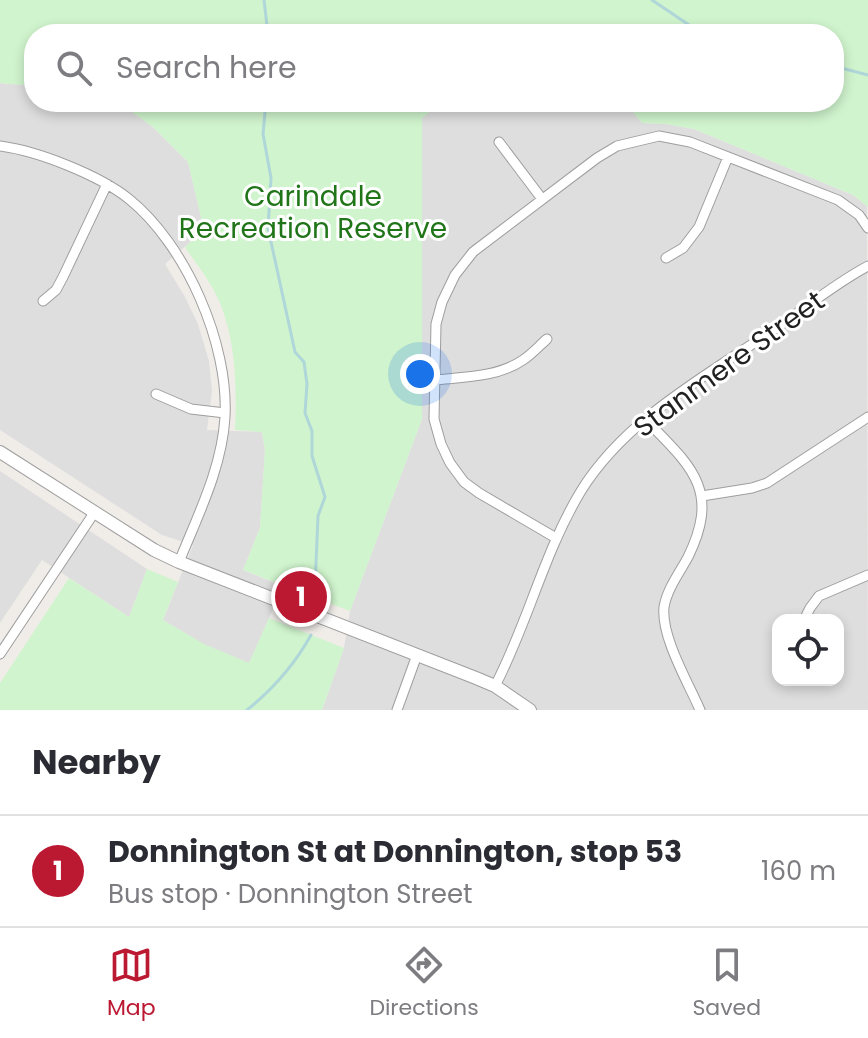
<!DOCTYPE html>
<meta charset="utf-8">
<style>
:root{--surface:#fff;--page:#f2f2f3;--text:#2b2b33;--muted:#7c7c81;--line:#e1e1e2;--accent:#bb1832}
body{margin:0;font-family:Poppins,sans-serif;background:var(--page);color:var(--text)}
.controls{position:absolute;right:24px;bottom:24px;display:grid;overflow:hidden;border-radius:16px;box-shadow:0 4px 12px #0003}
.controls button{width:72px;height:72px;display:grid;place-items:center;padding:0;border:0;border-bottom:2px solid var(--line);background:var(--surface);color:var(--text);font:40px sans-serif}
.you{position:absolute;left:420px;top:374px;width:28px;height:28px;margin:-20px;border:6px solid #fff;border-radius:50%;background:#1a73e8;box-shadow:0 0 0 12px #1a73e833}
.badge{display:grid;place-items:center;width:52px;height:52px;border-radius:50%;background:var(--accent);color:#fff;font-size:26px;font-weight:700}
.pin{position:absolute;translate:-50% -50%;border:4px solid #fff;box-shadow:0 2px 8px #0006}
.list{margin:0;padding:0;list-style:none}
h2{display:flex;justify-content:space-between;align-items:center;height:104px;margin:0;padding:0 32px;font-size:34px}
h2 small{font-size:26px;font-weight:400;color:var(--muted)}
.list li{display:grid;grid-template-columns:52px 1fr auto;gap:24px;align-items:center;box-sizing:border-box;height:112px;padding:0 32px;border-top:2px solid var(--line)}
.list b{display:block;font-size:30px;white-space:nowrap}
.list p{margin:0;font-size:26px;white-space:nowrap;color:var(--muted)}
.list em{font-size:26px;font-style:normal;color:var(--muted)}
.icon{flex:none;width:44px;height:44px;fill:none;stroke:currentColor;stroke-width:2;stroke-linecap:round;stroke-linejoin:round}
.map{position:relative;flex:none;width:868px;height:710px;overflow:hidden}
.search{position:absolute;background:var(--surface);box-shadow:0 4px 12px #0003;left:24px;right:24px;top:24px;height:88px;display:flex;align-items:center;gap:20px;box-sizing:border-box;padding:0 28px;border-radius:32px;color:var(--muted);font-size:30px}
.sheet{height:216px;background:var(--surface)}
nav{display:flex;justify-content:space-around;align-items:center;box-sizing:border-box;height:112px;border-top:2px solid var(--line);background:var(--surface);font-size:22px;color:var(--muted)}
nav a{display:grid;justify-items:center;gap:4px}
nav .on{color:var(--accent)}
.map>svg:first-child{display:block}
.residential{fill:#dfdedf;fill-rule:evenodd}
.park{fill:#d0f4cd}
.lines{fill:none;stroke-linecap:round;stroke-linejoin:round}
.stream{stroke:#afd6d9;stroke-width:3}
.minor-casing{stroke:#9e9e9e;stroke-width:11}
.tertiary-casing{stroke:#9e9e9e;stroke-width:14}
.minor{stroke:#fff;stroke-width:9}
.tertiary{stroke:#fff;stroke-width:12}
.labels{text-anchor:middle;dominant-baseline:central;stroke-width:6;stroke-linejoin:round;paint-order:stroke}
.park-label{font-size:28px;fill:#217519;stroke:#fff}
.street-label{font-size:28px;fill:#212121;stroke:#fff}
</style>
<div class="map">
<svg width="868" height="710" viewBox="0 0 868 710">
<rect width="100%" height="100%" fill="#f0ede9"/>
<path class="residential" d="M0,83L34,86V102H120L153,127L188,162L204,230L165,264L185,297L198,324L209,361L212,391L207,430L262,432L265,450L260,528L243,570L283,586L249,664L203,644L163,620L193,545L162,535L0,430Z
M442,102H625L642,123L666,124L694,129L853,195L867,206L868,710H322L344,648L350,611L422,419V117ZM778,620H838V680H778Z
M0,471L147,569L129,617L42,560L0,623Z"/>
<path class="park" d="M0,0H868V207L853,195L694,129L666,124L642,123L625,102H834V34H34V86L0,83Z
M118,102H442L422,118V419L350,611L243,570L260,528L265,450L262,432L235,430C237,384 236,330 213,289C205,274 194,261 185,247L204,230L188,162L153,127Z
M147,569L178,582L163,620L204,644L249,663L269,618L344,648L322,710H0V683L69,578L129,617Z"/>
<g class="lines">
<path class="stream" d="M264,0L268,34
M652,0L698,31L707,34
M834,66L868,75
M266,102L263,134L271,178L268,228L295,352L304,362L307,384L305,413L312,431V456L325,497L318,516L314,610
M247,710C273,689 295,664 311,635"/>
<defs>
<path id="minor" d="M499,142L542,199
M0,146C38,151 99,175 129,199C186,245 229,344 225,417C222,468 198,515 179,562
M666,258L683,248L699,227L728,157
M43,301L56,290L63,277L107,184
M435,380C465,377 498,377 523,360C532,354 539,346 547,339
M156,394L191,409L225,413
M646,420C691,466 721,490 688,557C680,572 667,589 664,607C661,637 688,682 700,710
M702,496L752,488L767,483L868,417
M556,538L479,493L464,482L450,463L441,444L434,419L436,324L442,302L455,275L473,252L597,158L617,146L659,136L690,142L838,200L859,215L868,228
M804,620L810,608L819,596L868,575
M0,654L94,513
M495,686C528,623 544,552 581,491C625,420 704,377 772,331C803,310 834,284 868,266
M397,710L417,655"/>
<path id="tertiary" d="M0,452L154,550L179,562L476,678L495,686L530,710"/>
</defs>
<use href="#minor" class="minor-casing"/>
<use href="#tertiary" class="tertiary-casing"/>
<use href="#minor" class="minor"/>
<use href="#tertiary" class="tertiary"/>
</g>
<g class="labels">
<g class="park-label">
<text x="313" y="196">Carindale<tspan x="313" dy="32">Recreation Reserve</tspan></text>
</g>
<g class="street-label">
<text transform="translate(729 364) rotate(-36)">Stanmere Street</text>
</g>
</g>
</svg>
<div class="controls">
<button><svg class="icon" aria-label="locate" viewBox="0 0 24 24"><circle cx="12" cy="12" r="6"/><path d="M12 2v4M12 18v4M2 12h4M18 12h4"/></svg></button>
</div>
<div class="you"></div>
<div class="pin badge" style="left:301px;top:597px">1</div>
<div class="search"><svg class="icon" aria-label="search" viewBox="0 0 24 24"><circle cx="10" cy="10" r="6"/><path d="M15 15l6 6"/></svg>Search here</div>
</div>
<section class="sheet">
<h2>Nearby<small></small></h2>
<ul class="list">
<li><span class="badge">1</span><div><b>Donnington St at Donnington, stop 53</b><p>Bus stop · Donnington Street</p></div><em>160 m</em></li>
</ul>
</section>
<nav>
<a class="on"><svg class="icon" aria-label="map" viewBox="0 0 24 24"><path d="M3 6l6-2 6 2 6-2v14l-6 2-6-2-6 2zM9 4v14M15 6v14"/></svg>Map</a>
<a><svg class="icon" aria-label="directions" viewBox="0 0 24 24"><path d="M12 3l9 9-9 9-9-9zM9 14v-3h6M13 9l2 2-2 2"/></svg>Directions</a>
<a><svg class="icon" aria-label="saved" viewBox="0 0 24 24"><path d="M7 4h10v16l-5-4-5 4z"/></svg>Saved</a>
</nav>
